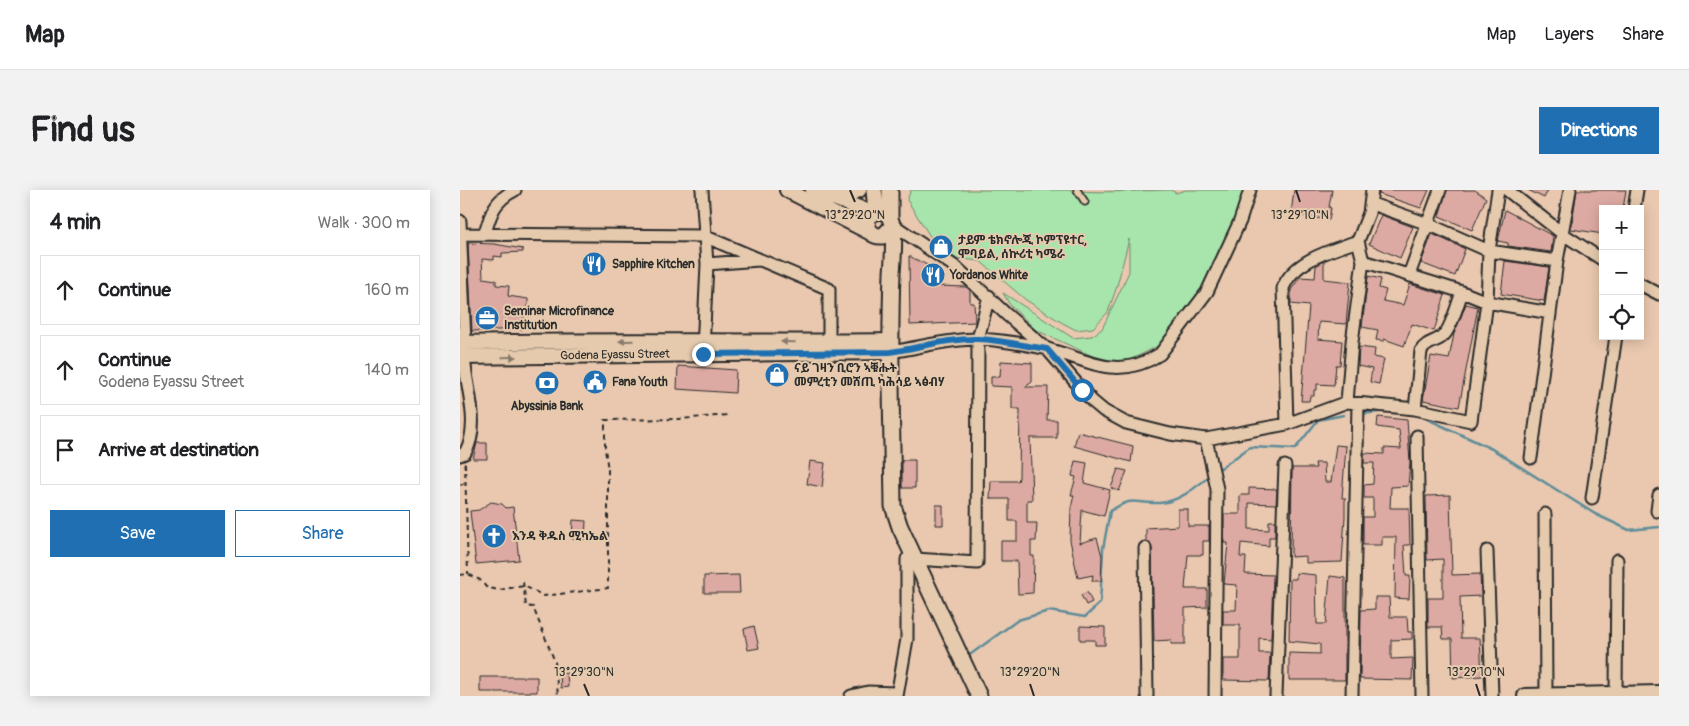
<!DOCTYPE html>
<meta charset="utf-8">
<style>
:root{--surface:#fff;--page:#f2f2f2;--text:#202124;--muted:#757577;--line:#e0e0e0;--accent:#1f6fb2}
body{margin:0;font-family:Pangolin,"Noto Sans Ethiopic",sans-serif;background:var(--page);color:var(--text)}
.controls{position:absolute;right:15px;top:15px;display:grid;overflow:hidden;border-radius:0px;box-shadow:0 2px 12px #0003}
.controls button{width:45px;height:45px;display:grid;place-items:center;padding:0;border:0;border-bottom:1px solid var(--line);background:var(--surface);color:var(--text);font:25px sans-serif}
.stop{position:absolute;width:15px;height:15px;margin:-11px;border:4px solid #1f6fb2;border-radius:50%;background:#fff}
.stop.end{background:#1f6fb2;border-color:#fff;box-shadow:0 1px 5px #0008}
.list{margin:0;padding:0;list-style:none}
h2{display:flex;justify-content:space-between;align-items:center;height:65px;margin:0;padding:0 20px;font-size:21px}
h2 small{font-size:16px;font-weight:400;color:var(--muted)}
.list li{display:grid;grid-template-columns:32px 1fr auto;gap:15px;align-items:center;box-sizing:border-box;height:70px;margin:0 10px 10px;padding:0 10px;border:1px solid var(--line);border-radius:0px}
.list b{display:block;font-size:19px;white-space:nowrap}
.list p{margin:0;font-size:16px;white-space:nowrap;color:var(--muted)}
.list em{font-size:16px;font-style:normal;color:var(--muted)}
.actions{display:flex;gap:10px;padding:15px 20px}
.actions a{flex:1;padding:11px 0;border:1px solid var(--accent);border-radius:0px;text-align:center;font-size:18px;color:var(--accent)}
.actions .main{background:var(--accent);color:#fff}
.icon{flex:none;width:28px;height:28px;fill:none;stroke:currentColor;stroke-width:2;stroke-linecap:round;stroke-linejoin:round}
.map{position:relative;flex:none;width:1199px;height:506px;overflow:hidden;border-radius:0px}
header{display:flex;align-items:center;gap:30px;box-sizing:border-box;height:70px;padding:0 25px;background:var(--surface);border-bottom:1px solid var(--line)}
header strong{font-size:24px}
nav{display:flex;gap:28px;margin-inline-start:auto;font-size:18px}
.intro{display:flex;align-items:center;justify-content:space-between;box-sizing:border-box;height:120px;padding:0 30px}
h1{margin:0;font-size:35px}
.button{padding:12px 22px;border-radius:0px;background:var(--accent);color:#fff;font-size:18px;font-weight:700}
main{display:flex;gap:30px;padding:0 30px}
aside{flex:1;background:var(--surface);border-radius:0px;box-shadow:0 2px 12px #0003}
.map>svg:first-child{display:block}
.green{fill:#a7e5ac;stroke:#69886c}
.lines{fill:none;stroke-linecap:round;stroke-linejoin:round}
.stream{stroke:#5f8c99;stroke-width:2.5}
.building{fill:#ddaaa3;stroke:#2b2b2b}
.service-casing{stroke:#2b2b2b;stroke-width:9}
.minor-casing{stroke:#2b2b2b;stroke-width:15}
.tertiary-casing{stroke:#2b2b2b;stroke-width:18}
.secondary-casing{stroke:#2b2b2b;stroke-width:19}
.path{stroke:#2b2b2b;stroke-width:2;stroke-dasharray:5 4;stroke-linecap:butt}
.service{stroke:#e5caad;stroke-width:5.5}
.minor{stroke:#e5caad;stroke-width:11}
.tertiary{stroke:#e5caad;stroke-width:14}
.secondary{stroke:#e5caad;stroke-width:15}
.oneway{fill:#887a6c}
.route{stroke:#1f6fb2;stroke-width:6}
.ticks{fill:none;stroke:#2b2b2b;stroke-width:2}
.labels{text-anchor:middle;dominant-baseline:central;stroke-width:4;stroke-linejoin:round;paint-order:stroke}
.poi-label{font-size:12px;font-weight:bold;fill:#2b2b2b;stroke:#e5caad;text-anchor:start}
.street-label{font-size:12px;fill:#2b2b2b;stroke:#e5caad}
.ticks-label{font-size:12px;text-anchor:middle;fill:#2b2b2b;stroke:#e5caad;stroke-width:4;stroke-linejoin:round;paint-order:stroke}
</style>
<header>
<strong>Map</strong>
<nav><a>Map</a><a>Layers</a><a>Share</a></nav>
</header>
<div class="intro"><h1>Find us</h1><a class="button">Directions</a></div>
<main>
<aside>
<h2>4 min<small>Walk · 300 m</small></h2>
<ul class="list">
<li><svg class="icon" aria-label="ahead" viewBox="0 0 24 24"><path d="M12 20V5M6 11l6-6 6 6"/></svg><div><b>Continue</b></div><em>160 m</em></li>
<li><svg class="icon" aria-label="ahead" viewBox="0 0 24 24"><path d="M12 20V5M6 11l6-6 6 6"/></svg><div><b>Continue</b><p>Godena Eyassu Street</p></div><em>140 m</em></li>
<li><svg class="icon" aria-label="arrive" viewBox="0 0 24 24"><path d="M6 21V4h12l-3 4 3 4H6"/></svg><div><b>Arrive at destination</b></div></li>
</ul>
<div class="actions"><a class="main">Save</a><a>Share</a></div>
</aside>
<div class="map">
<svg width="1199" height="506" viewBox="0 0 1199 506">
<rect width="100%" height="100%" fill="#e9c8af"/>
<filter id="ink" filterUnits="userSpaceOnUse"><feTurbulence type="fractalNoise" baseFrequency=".02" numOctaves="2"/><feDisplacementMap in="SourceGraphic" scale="10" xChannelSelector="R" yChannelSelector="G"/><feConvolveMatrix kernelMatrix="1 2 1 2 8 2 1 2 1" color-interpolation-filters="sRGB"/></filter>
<g filter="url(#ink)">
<path class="green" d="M451,0H618C624,4 696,0 711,0L716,3L726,0H783L772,37L736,111L700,155L664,173L639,169L576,140L550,115L543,103L613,148L632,146L642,139L669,82V49L657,96L648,122L633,138L616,140L601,132L566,110L520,71L495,68L475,54L447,10Z"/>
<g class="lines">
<path class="stream" d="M946,223L961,226L1032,259L1135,324L1169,340L1199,337
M901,224L928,221
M758,280L790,257L835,259L858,230L884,225
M511,464L558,430L589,421L625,427L640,413L643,359L650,321C676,305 672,314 699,313C719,312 736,297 751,285"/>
</g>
<path class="building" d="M834,0H872L869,17L871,18L869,30L831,24Z
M919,0H969L961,18L919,4Z
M987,0H1015L1026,8L1012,40L979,26Z
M1068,0H1088L1084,8Z
M1117,0H1166L1163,19H1143V44L1111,39Z
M1045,20L1093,46L1091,62L1048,56V53L1038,51Z
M921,25L953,37L940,68L909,54Z
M972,44L1005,59L995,86L961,73Z
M8,53L34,54L63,59V62L42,63V67L34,66V70L22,69L23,88L36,90V95L49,96L48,106L68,109V125L64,124L63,139L12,141Z
M449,66L477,80L478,96L506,97L510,100V113H514L515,132L450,135Z
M864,71V89L890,92L886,134L859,132L858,149L882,151L880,175H876L874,195L857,194V200H854V206H850L849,211H841L849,116L831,114V100L840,87L855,88L856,76Z
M1045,71L1089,77L1084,111L1041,104Z
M908,86L921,89L919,98L926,100L923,111L943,115L950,94L985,105L974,141L952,134L944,156L924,149V151L916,150L918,140L902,137Z
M1006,114L1018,117L999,217L963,210L971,166L989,169L994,144Z
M899,157L915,159L914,167L924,169L919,194L910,192L912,179L898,176Z
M541,171L572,173V192L565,197H588L587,230H597V248H570L572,310H567V333H577L576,351H571V366H574L573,403L558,404L557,371H541V351H557V331H549V309H530L531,291H558L559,288L560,219H552V197L531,196V187H540Z
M218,176L276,180L275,203L217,199Z
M918,227L947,230L950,272L948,296L931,297L930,318H949L950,355H944L946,386H950L949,409L935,408L936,347H922V355H903V327H913V308H904V295L913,294L914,273H904V263L924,264V258L941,259L939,240L917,237Z
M618,242L673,256L671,272L614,256Z
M17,253H27V269H13Z
M876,255L886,256L882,308H885V327L882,372L846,373V366L831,367L832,278H856L855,273H864L865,292H871Z
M442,270H455V298H442Z
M350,271L365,273L362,297L347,294Z
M615,271L627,273L624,293L650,300L644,326L622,320L620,353L637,348L642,366L641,391H632L633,385L618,388L610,350L611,318L614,305H611L616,287L612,286Z
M658,279L667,281L659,301L651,298Z
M789,298L817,299L816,314L789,313V339L809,340V331H815V347H809V356L781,353L780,367H786L785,384L813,385L811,449L799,448V463H810L809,491L763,490V469H780V435H763V420H776L777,395L764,394L768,353H764V324H780V305H789Z
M990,305L992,385L1020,384L1021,406L1000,407L1001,448H1020L1022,486L993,488L992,449H983L982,437H968V408H983V369L967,370L966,306Z
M31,312L42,314L46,318L53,317L59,370L16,374L10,321L19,320Z
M476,315H483V335H476Z
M718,319H728V336H749V351H743V365H728L725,399H747V417L725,418V454H711V450L694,451L692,358L690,352L686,351V338L718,336Z
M113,330L126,331L125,349H112Z
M836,383L856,385L857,434H866L870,386L885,388V490H829V463L860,464V454L829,451L830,389H836Z
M279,385L280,403H244V386Z
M627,402L632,412L626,415L621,405Z
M915,407H929L930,427H947L948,442H952V449L931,450V469L953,468L952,490L900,489L901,420L915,419Z
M294,436L299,458L288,460L284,439Z
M620,436L645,437V455H635V450H620Z
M107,483L108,497L101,498L100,484Z
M20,487H77V502H20Z"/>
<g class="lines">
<defs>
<path id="service" d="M617,0L625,12"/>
<path id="minor" d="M242,0L247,74L243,160
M1047,0L1103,44L1143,70
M912,14L968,34L1029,61L1097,71
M1174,19L1177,0
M0,31L5,153C0,188 24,229 5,263L0,265
M432,34L497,78L547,125L587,159L632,211L644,221L666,233L710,244L746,249L827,234L887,212L955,219L1011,231L1027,112L1029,61L1038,0
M25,43C31,22 35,10 55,0
M0,44L244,46L369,99V152
M903,71L1002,102L1027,112L1090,123
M247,74L299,70
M949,85L980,0
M1180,94L1199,104
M430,162C459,158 487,149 517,149C534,149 571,155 588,159C630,171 658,191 700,164L747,102L780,31L790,0
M887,212L892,152L903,71L898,51
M955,219L961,161C966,152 976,152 983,146C991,139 998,113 1002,102
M827,234L823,98C833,70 873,60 898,51L909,23L912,0
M957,246L962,506
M746,249L757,299L755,506
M1071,268L1097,71L1110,0
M1132,308L1156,146
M1197,321L1199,305
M1085,324L1086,506
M685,358L687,506
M1027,361L1032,506
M455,369L517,373L518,149L529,106
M391,506L408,502L436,503
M437,506L447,449V369
M816,506L825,276
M892,506L898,214
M1156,506L1157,370"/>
<path id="tertiary" d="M327,0L411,43
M353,0L412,23
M371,8L384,6L399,0
M0,153C143,149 286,153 429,151
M0,167L430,162
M1065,506L1199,503"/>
<path id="secondary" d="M414,0L416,21
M430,0V27
M431,38L423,46C412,47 407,40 407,30C411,22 419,19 427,24C437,34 433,68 432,83C429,161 432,238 433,316L440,337L519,506"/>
</defs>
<use href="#service" class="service-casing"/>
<use href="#minor" class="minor-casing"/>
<use href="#tertiary" class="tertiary-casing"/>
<use href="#secondary" class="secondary-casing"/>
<path class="path" d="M5,273L8,384
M0,295L5,293
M0,385L8,384L20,390L26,397L38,400L64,396L84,406L148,398V280L145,259V230L220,229L268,225
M63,392L66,416L73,417L95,472L98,506"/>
<use href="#service" class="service"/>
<use href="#minor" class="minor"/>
<use href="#tertiary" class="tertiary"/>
<use href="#secondary" class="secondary"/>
</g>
<defs><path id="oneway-solid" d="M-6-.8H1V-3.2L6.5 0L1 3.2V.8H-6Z" transform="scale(1.25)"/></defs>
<g class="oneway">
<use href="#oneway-solid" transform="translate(166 151) rotate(179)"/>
<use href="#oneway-solid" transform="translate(328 152) rotate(-179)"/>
<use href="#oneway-solid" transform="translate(49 167) rotate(-1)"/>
</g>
</g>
<g class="lines" filter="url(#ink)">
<path class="route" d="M243,164L430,162C459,158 488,148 518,149C541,150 564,156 587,159L622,200"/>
</g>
<path class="ticks" d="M390,0L395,12M836,0L840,12M124,494L129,506M570,494L574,506M1016,494L1020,506"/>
<defs>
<symbol id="shop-disc" viewBox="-11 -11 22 22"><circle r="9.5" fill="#1f6fb2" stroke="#e5caad"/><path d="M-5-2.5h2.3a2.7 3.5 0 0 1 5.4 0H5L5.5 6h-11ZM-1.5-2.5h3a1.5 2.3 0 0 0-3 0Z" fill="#fff"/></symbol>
<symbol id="restaurant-disc" viewBox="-11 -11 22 22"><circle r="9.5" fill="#1f6fb2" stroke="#e5caad"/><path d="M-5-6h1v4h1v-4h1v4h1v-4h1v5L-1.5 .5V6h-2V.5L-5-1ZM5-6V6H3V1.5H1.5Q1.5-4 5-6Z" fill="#fff"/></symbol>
<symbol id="office-disc" viewBox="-11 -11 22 22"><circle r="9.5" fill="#1f6fb2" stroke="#e5caad"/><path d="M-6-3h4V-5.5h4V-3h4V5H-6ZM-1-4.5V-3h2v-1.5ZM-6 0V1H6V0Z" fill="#fff"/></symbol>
<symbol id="civic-disc" viewBox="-11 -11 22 22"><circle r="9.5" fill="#1f6fb2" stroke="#e5caad"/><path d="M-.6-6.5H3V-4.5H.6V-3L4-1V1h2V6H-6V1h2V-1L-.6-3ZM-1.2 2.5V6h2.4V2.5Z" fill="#fff"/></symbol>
<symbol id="bank-disc" viewBox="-11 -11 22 22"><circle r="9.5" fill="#1f6fb2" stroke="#e5caad"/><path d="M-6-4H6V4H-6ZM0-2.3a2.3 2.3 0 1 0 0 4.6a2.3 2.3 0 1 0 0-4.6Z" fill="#fff"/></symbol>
<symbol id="church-disc" viewBox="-11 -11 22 22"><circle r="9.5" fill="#1f6fb2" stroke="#e5caad"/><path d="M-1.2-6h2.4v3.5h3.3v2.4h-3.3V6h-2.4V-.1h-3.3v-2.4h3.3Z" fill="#fff"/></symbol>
</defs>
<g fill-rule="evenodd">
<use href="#shop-disc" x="467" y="43" width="28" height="28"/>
<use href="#restaurant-disc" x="120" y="60" width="28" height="28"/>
<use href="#restaurant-disc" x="459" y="71" width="28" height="28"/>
<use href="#office-disc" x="13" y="114" width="28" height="28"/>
<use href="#shop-disc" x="303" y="171" width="28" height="28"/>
<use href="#civic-disc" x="121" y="178" width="28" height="28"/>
<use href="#bank-disc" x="73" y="179" width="28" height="28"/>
<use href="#church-disc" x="20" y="332" width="28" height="28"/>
</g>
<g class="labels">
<g class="poi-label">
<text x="498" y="50">ታይም ቴክኖሎጂ ኮምፕዩተር,<tspan x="498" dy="14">ሞባይል, ሰኵሪቲ ካሜራ</tspan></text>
<text x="152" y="74">Sapphire Kitchen</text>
<text x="490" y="85">Yordanos White</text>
<text x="44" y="121">Seminar Microfinance<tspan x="44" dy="14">Institution</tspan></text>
<text x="334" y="178">ናይ ገዛን ቢሮን ኣቑሑት<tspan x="334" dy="14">መምረቲን መሸጢ ካሕሳይ ኣፅብሃ</tspan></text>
<text x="152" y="192">Fana Youth</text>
<text x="87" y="216" text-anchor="middle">Abyssinia Bank</text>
<text x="52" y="346">እንዳ ቅዱስ ሚካኤል</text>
</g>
<g class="street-label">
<text transform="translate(155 165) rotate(-1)">Godena Eyassu Street</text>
</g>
</g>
<g class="ticks-label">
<text x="395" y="29">13°29'20"N</text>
<text x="840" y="29">13°29'10"N</text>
<text x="124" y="486">13°29'30"N</text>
<text x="570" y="486">13°29'20"N</text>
<text x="1016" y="486">13°29'10"N</text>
</g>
</svg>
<div class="controls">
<button>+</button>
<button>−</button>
<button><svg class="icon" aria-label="locate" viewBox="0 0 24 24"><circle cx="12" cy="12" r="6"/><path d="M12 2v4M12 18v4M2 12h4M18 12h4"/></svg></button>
</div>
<div class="stop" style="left:622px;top:200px"></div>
<div class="stop end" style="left:243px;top:164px"></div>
</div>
</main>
